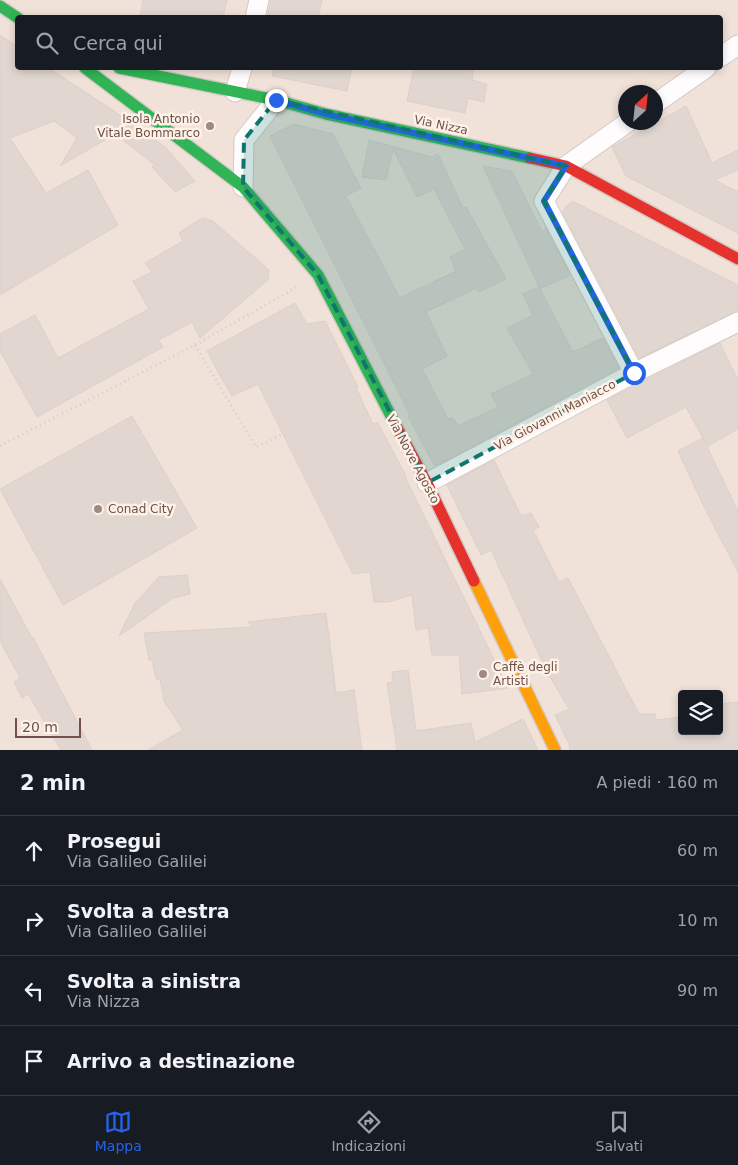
<!DOCTYPE html>
<html lang="it">
<meta charset="utf-8">
<style>
:root{--surface:#171b24;--page:#242831;--text:#f1f3f6;--muted:#9ea1a6;--line:#363941;--accent:#2563eb}
body{margin:0;font-family:"DejaVu Sans",sans-serif;background:var(--page);color:var(--text)}
.controls{position:absolute;right:15px;bottom:15px;display:grid;overflow:hidden;border-radius:5px;box-shadow:0 2px 8px #0003}
.controls button{width:45px;height:45px;display:grid;place-items:center;padding:0;border:0;border-bottom:1px solid var(--line);background:var(--surface);color:var(--text);font:25px sans-serif}
.compass{position:absolute;left:618px;top:85px;width:45px;height:45px;border-radius:50%;background:var(--surface);box-shadow:0 2px 8px #0003;rotate:27deg}
.scale{position:absolute;left:15px;bottom:12px;width:66px;box-sizing:border-box;padding-left:5px;border:2px solid #70524a;border-top:0;font-size:14px;line-height:18px;white-space:nowrap;color:#70524a;-webkit-text-stroke:4px #fef2e8;paint-order:stroke}
.stop{position:absolute;width:15px;height:15px;margin:-11px;border:4px solid #2563eb;border-radius:50%;background:#fff}
.stop.end{background:#2563eb;border-color:#fff;box-shadow:0 1px 5px #0008}
.list{margin:0;padding:0;list-style:none}
h2{display:flex;justify-content:space-between;align-items:center;height:65px;margin:0;padding:0 20px;font-size:21px}
h2 small{font-size:16px;font-weight:400;color:var(--muted)}
.list li{display:grid;grid-template-columns:32px 1fr auto;gap:15px;align-items:center;box-sizing:border-box;height:70px;padding:0 20px;border-top:1px solid var(--line)}
.list b{display:block;font-size:19px;white-space:nowrap}
.list p{margin:0;font-size:16px;white-space:nowrap;color:var(--muted)}
.list em{font-size:16px;font-style:normal;color:var(--muted)}
.icon{flex:none;width:28px;height:28px;fill:none;stroke:currentColor;stroke-width:2;stroke-linecap:round;stroke-linejoin:round}
.map{position:relative;flex:none;width:738px;height:750px;overflow:hidden}
.search{position:absolute;background:var(--surface);box-shadow:0 2px 8px #0003;left:15px;right:15px;top:15px;height:55px;display:flex;align-items:center;gap:12px;box-sizing:border-box;padding:0 18px;border-radius:5px;color:var(--muted);font-size:19px}
.sheet{height:345px;background:var(--surface)}
nav{display:flex;justify-content:space-around;align-items:center;box-sizing:border-box;height:70px;border-top:1px solid var(--line);background:var(--surface);font-size:14px;color:var(--muted)}
nav a{display:grid;justify-items:center;gap:2px}
nav .on{color:var(--accent)}
.map>svg:first-child{display:block}
.residential{fill:#f0e2d8;fill-rule:evenodd}
.building{fill:#e1d6d0;stroke:#ddd0cb}
.lines{fill:none;stroke-linecap:round;stroke-linejoin:round}
.street-casing{stroke:#d3c9c5;stroke-width:21}
.fast-casing{stroke:#d4c9c4;stroke-width:14}
.slow-casing{stroke:#d4c9c4;stroke-width:14}
.jam-casing{stroke:#d4c9c4;stroke-width:14}
.path{stroke:#d6ccca;stroke-width:3;stroke-dasharray:1 4;stroke-linecap:butt}
.street{stroke:#fefcfc;stroke-width:19}
.fast{stroke:#30b455;stroke-width:11}
.slow{stroke:#ff9f0a;stroke-width:11}
.jam{stroke:#e5322d;stroke-width:11}
.route{stroke:#2563eb;stroke-width:6}
.marked{fill:#0f766e;fill-opacity:0.2;stroke:#0f766e;stroke-width:4;stroke-dasharray:10 6;stroke-linejoin:round}
.poi-dot{fill:#9f8981;stroke:#fef2e8;stroke-width:2}
.labels{text-anchor:middle;dominant-baseline:central;stroke-width:5;stroke-linejoin:round;paint-order:stroke}
.poi-label{font-size:12px;fill:#70524a;stroke:#fef2e8;text-anchor:start}
.street-label{font-size:12px;fill:#70524a;stroke:#fef2e8}
</style>
<div class="map">
<svg width="738" height="750" viewBox="0 0 738 750">
<rect width="100%" height="100%" fill="#f5eee8"/>
<path class="residential" d="M0,0H738V750H0ZM18,18H720V68H18ZM626,92H656V122H626ZM682,694H719V731H682Z"/>
<path class="building" d="M143,0H227L223,18H140Z
M271,0H322L318,18H267Z
M0,35L18,47V68H49L141,129L166,148L195,181L175,192L152,167L155,165L115,134L60,166L77,138L54,121L10,138L46,193L88,170L118,225L0,295Z
M273,68H352L347,91L272,76Z
M414,68H474L472,80L487,84L484,102L468,98L465,113L407,101Z
M686,106L712,163L738,150V170L715,180L738,192V233L626,176L612,147Z
M294,124L333,134L361,188L346,196L400,298L456,271L450,257L465,249L434,189L417,197L393,149L386,180L362,177L369,140L432,157L438,154L463,208L466,207L506,279L478,292L476,288L426,312L447,356L422,369L448,419L453,418L458,426L498,407L491,394L533,374L507,328L533,315L523,294L539,287L483,166L512,171L542,232L546,228L570,275L540,289L573,352L603,338L619,368L437,465H434L408,416L410,415L270,136Z
M572,201L738,285V311L639,358L562,211Z
M202,218L213,221L269,270L268,280L200,338L192,322L159,340L163,347L37,417L0,351V334L35,315L58,358L149,309L133,281L152,272L145,263L183,241L179,233Z
M295,303L307,324L325,321L358,387L356,388L373,424L378,423L407,478L406,479L508,688L462,694L459,655H432L428,628L416,630L412,595L388,602H374L370,572L353,574L258,384L232,396L219,374L207,351Z
M720,343L738,380V429L708,446L703,438L738,511V572L704,507L678,451L703,438L686,407L627,438L607,400Z
M132,416L197,528L63,605L0,489Z
M494,460L521,516L531,513L539,527L533,530L559,582L568,578L639,714H655V720L682,717V731H719V704L738,702V750H570L569,744L555,715L569,709L546,670L491,550L481,555L447,485Z
M187,575L190,594L173,598L119,636L135,603L159,577Z
M0,579L32,638L33,637L92,750H61L28,694L22,698L14,682L20,678L0,641Z
M326,613L336,693L354,690L362,750H148L183,730L164,701L160,679H156L152,660H149L144,633L253,627L248,622Z
M408,670L416,731L471,723L475,742L523,719L538,750H397L387,683L393,682L392,672Z"/>
<g class="lines">
<defs>
<path id="street" d="M255,18L259,0
M720,57L738,45
M235,92L242,68
M656,103L706,68
M628,122L566,166L544,201L634,373
M243,187L244,140L276,100
M427,483L634,373L738,322"/>
<path id="fast" d="M0,6L18,18
M85,68L243,187L318,275L394,422
M119,68L276,100L326,114L530,158"/>
<path id="slow" d="M474,581L555,750"/>
<path id="jam" d="M530,158L566,166L738,259
M394,422L427,483L474,581"/>
</defs>
<use href="#street" class="street-casing"/>
<use href="#fast" class="fast-casing"/>
<use href="#slow" class="slow-casing"/>
<use href="#jam" class="jam-casing"/>
<path class="path" d="M195,345L256,447L281,435
M0,446L195,345L297,287"/>
<use href="#street" class="street"/>
<use href="#fast" class="fast"/>
<use href="#slow" class="slow"/>
<use href="#jam" class="jam"/>
</g>
<g class="lines">
<path class="route" d="M276,100L326,114L566,166L544,201L634,373"/>
</g>
<path class="marked" d="M276,100L566,166L544,201L634,373L427,483L318,275L243,187L244,140Z"/>
<g class="poi-dot">
<circle cx="210" cy="126" r="5"/>
<circle cx="98" cy="509" r="5"/>
<circle cx="483" cy="674" r="5"/>
</g>
<g class="labels">
<g class="poi-label">
<text x="200" y="119" text-anchor="end">Isola Antonio<tspan x="200" dy="14">Vitale Bommarco</tspan></text>
<text x="108" y="509">Conad City</text>
<text x="493" y="667">Caffè degli<tspan x="493" dy="14">Artisti</tspan></text>
</g>
<g class="street-label">
<text transform="translate(441 125) rotate(12)">Via Nizza</text>
<text transform="translate(555 415) rotate(-28)">Via Giovanni Maniacco</text>
<text transform="translate(413 459) rotate(62)">Via Nove Agosto</text>
</g>
</g>
</svg>
<div class="controls">
<button><svg class="icon" aria-label="layers" viewBox="0 0 24 24"><path d="M12 4l9 5-9 5-9-5zM3 14l9 5 9-5"/></svg></button>
</div>
<svg class="compass" viewBox="-18 -18 36 36"><path d="M0-13l5 13h-10z" fill="#e53935"/><path d="M0 13l5-13h-10z" fill="#9ea1a6"/></svg>
<div class="scale">20 m</div>
<div class="stop" style="left:634px;top:373px"></div>
<div class="stop end" style="left:276px;top:100px"></div>
<div class="search"><svg class="icon" aria-label="search" viewBox="0 0 24 24"><circle cx="10" cy="10" r="6"/><path d="M15 15l6 6"/></svg>Cerca qui</div>
</div>
<section class="sheet">
<h2>2 min<small>A piedi · 160 m</small></h2>
<ul class="list">
<li><svg class="icon" aria-label="ahead" viewBox="0 0 24 24"><path d="M12 20V5M6 11l6-6 6 6"/></svg><div><b>Prosegui</b><p>Via Galileo Galilei</p></div><em>60 m</em></li>
<li><svg class="icon" aria-label="right" viewBox="0 0 24 24"><path d="M7 20v-9h11M14 6l5 5-5 5"/></svg><div><b>Svolta a destra</b><p>Via Galileo Galilei</p></div><em>10 m</em></li>
<li><svg class="icon" aria-label="left" viewBox="0 0 24 24"><path d="M17 20v-9H6M10 6l-5 5 5 5"/></svg><div><b>Svolta a sinistra</b><p>Via Nizza</p></div><em>90 m</em></li>
<li><svg class="icon" aria-label="arrive" viewBox="0 0 24 24"><path d="M6 21V4h12l-3 4 3 4H6"/></svg><div><b>Arrivo a destinazione</b></div></li>
</ul>
</section>
<nav>
<a class="on"><svg class="icon" aria-label="map" viewBox="0 0 24 24"><path d="M3 6l6-2 6 2 6-2v14l-6 2-6-2-6 2zM9 4v14M15 6v14"/></svg>Mappa</a>
<a><svg class="icon" aria-label="directions" viewBox="0 0 24 24"><path d="M12 3l9 9-9 9-9-9zM9 14v-3h6M13 9l2 2-2 2"/></svg>Indicazioni</a>
<a><svg class="icon" aria-label="saved" viewBox="0 0 24 24"><path d="M7 4h10v16l-5-4-5 4z"/></svg>Salvati</a>
</nav>
